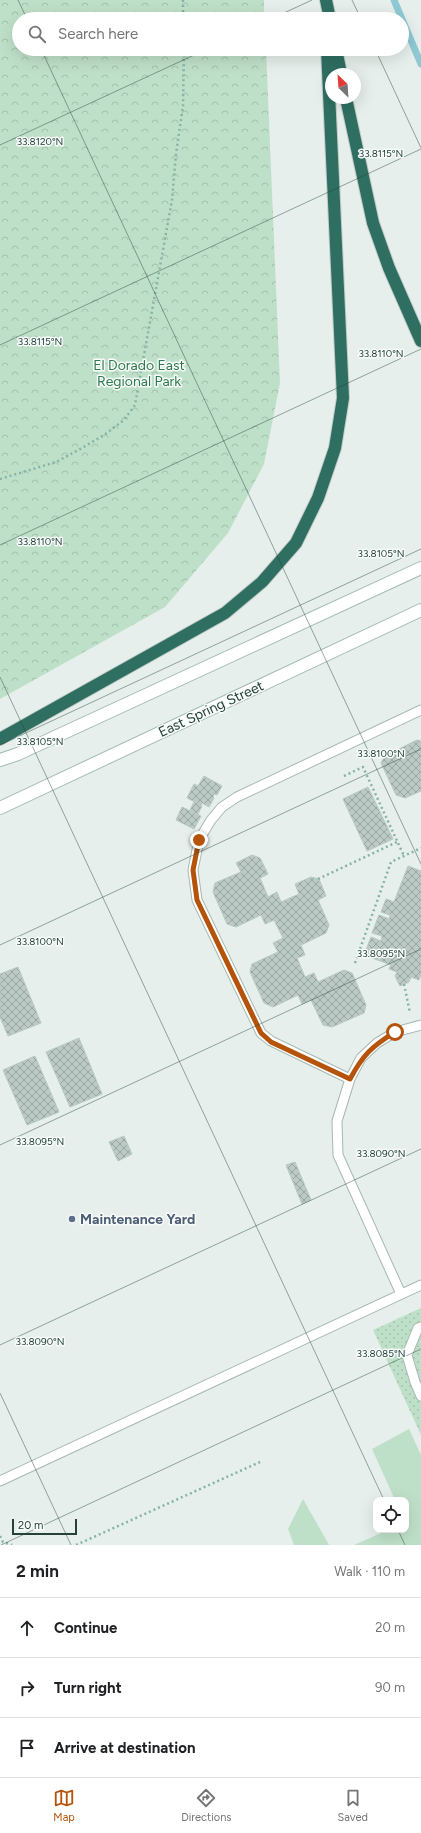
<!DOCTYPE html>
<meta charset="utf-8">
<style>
:root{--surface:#fff;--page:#f6f6f6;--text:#202124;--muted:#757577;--line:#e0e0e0;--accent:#b45309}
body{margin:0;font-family:Figtree,sans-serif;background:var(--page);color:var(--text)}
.controls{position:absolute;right:12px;bottom:12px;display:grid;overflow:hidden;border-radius:8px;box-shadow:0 4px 16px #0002}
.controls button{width:36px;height:36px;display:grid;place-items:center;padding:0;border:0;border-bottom:1px solid var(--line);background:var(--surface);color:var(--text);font:20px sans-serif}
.compass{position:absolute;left:325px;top:68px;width:36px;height:36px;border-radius:50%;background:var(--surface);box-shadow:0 4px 16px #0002;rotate:335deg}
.scale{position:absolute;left:12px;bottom:10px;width:65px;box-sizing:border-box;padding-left:4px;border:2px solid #24423a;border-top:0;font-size:11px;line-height:14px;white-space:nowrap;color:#24423a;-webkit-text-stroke:3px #f7fbf9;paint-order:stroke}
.stop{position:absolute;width:12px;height:12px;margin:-9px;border:3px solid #b45309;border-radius:50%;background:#fff}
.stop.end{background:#b45309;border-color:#fff;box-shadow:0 1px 4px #0008}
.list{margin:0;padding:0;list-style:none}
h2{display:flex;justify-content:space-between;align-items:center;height:52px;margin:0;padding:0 16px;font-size:17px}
h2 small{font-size:13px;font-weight:400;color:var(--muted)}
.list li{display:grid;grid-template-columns:26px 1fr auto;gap:12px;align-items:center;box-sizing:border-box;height:60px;padding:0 16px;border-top:1px solid var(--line)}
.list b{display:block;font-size:15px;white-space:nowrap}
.list em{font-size:13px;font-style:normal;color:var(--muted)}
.icon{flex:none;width:22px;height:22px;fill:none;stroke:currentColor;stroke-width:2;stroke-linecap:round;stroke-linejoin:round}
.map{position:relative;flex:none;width:421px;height:1545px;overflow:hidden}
.search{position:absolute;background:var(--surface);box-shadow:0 4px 16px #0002;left:12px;right:12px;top:12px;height:44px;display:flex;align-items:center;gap:10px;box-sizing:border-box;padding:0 14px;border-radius:22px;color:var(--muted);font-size:15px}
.sheet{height:232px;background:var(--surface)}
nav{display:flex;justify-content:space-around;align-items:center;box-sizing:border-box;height:56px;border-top:1px solid var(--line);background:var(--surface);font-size:11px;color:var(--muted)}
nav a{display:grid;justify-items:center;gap:2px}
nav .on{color:var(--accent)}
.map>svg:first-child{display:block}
.grass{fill:#bfe0c8}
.park{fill:url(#park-crowns)}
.garden{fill:url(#garden-dots)}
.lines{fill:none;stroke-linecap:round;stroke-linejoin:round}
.stream{stroke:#8ec9d4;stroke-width:7}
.building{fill:url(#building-cross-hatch);stroke:#b8c9c2}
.service-casing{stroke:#a8b8b2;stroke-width:11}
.secondary-casing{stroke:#a4bbb3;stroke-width:14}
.motorway-casing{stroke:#c2cac8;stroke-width:14}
.path{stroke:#86b3a5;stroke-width:2.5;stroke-dasharray:2 3;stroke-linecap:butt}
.service{stroke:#fff;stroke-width:9}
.secondary{stroke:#fff;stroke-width:12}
.motorway{stroke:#2f6f62;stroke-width:12}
.route{stroke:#b45309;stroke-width:5}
.ticks{fill:none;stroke:#24423a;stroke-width:1;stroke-opacity:0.45}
.service-dot{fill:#5c6f8a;stroke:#f7fbf9;stroke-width:1.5}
.labels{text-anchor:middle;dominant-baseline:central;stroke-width:3;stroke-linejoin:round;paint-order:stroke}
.park-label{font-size:14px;fill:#2d7a4b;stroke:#f7fbf9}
.street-label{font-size:14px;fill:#24423a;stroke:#f7fbf9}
.service-label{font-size:14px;font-weight:bold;fill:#4e5e75;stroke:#f7fbf9;text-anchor:start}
.ticks-label{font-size:10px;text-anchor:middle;fill:#24423a;stroke:#f7fbf9;stroke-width:3;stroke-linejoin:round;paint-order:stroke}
</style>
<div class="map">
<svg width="421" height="1545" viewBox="0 0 421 1545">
<defs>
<pattern id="park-crowns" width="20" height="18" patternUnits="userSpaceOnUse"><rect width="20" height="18" fill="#bfe0c8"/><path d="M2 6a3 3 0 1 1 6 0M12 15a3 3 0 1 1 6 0" fill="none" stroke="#a4c1ad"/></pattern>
<pattern id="garden-dots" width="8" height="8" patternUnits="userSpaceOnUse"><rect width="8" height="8" fill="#bfe0c8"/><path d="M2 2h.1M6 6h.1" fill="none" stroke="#a4c1ad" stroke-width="1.8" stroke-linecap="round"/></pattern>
<pattern id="building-cross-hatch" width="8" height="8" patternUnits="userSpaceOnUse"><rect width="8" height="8" fill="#bbcac4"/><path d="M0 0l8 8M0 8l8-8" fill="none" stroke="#98a6a0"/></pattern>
</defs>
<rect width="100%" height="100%" fill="#e6efeb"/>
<path class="grass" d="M409,1429L421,1455V1545H354L388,1530H406V1500H395L372,1449Z
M303,1499L329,1545H294L288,1529Z"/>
<path class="park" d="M0,0H264V19H19V49H266L280,383L264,464L228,533L165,607L0,699Z"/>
<path class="garden" d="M421,1308V1435L373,1330Z"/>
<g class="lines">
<path class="stream" d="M394,0L402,19
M402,19L421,64"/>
</g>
<path class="building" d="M417,740L421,741V791L405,798L396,795L381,763L385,756Z
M204,776L222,786L217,795L214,794L213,797L214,798L209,807L202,803L201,805L187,798L194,784L198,786Z
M368,787L393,839L367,851L343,799Z
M194,802L202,806L198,814L190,810Z
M182,807L201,816L194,829L176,820Z
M252,855L260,858L268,874L260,878L268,897L277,892L281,902L299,894L295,884L311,877L319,879L326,896L318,900L329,925L326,933L301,945L305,955L297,958L305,977L314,973L318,982L344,970L352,973L366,1005L364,1013L332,1027L323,1025L311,1000L302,1004L298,995L273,1007L264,1003L250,972L252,964L278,952L273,943L283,938L274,920L265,924L261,915L236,927L227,924L213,892L215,883L241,872L236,863Z
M408,866L421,871V974L419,980L411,977L409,982L400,986L395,976L397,972L389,969L391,965L364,955L371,937L381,941L382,936L372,933L379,915L389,919L390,915L381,912L386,899L394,902Z
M18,967L41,1023L8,1036L0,1017V974Z
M79,1038L102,1094L70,1107L46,1052Z
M35,1056L59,1112L27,1125L3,1070Z
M124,1136L132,1154L118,1161L109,1142Z
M295,1162L311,1200L302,1204L286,1165Z"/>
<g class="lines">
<defs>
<path id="service" d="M350,1079L271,1041L261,1033L197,900L193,870L199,840L211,820L222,807L237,797L421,710
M401,1294L338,1155L337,1121L350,1079L361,1058L377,1043L395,1032L421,1025
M421,1327L418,1328L407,1355L415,1382L421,1396
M0,1481L421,1285"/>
<path id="secondary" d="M0,760L18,754L421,568
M0,808L421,610"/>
<path id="motorway" d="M326,0L330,19
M336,49L341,74
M346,98L373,223L389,268L421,341
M0,739L225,613L262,582L296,543L318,498L335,448L343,398L327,49"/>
</defs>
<use href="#service" class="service-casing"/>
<use href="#secondary" class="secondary-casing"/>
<use href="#motorway" class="motorway-casing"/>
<path class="path" d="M183,0V19
M0,479L56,462L82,448L104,435L124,420L135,405L172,200L176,154L183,106L184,49
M344,776L363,767L404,856
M318,879L397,842
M355,963L391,862L421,848
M404,984L410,1013
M0,1536L3,1542L12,1545
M76,1545L260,1462"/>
<use href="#service" class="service"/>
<use href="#secondary" class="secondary"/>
<use href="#motorway" class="motorway"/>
</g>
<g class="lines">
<path class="route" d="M199,840L193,870L197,900L261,1033L271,1042L350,1079C363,1055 371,1047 395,1032"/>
</g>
<path class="ticks" d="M18,0L27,19M352,0L361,19M271,19L312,0M41,49L421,864M375,49L421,148M0,145L207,49M0,345L421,149M0,545L421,349M0,677L384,1500M0,745L421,549M0,945L421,749M0,1145L421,949M0,1345L421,1149M0,1393L71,1545M398,1530L405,1545M1,1545L421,1349"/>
<circle class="service-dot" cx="72" cy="1219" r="4"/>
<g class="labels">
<g class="park-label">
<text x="139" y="365">El Dorado East<tspan x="139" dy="16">Regional Park</tspan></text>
</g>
<g class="street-label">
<text transform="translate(211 709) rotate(-25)">East Spring Street</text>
</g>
<g class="service-label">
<text x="80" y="1219">Maintenance Yard</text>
</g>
</g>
<g class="ticks-label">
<text x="40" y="145">33.8120°N</text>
<text x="381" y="157">33.8115°N</text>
<text x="40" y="345">33.8115°N</text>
<text x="381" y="357">33.8110°N</text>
<text x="40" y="545">33.8110°N</text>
<text x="381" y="557">33.8105°N</text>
<text x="40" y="745">33.8105°N</text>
<text x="381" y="757">33.8100°N</text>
<text x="40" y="945">33.8100°N</text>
<text x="381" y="957">33.8095°N</text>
<text x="40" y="1145">33.8095°N</text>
<text x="381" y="1157">33.8090°N</text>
<text x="40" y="1345">33.8090°N</text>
<text x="381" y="1357">33.8085°N</text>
</g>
</svg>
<div class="controls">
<button><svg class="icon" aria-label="locate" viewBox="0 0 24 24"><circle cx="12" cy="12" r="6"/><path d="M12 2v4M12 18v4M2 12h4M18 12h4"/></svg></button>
</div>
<svg class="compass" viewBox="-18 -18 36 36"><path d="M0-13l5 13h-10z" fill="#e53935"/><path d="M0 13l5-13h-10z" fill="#757577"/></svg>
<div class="scale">20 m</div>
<div class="stop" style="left:395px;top:1032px"></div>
<div class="stop end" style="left:199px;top:840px"></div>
<div class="search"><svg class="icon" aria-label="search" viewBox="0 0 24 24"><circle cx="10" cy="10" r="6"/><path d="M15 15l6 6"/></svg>Search here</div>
</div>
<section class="sheet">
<h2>2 min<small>Walk · 110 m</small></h2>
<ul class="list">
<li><svg class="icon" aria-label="ahead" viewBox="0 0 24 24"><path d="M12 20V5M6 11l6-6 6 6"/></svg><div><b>Continue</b></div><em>20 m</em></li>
<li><svg class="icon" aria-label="right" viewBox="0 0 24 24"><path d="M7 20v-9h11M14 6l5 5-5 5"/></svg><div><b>Turn right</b></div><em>90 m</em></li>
<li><svg class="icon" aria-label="arrive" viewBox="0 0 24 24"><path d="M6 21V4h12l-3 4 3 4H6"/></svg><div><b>Arrive at destination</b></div></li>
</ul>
</section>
<nav>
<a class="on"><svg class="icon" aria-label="map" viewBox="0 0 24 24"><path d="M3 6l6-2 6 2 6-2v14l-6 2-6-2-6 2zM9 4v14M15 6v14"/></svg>Map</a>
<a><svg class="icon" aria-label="directions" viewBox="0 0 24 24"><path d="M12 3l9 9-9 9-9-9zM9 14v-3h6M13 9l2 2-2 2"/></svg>Directions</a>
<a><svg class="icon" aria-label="saved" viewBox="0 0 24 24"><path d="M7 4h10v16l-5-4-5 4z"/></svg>Saved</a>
</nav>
